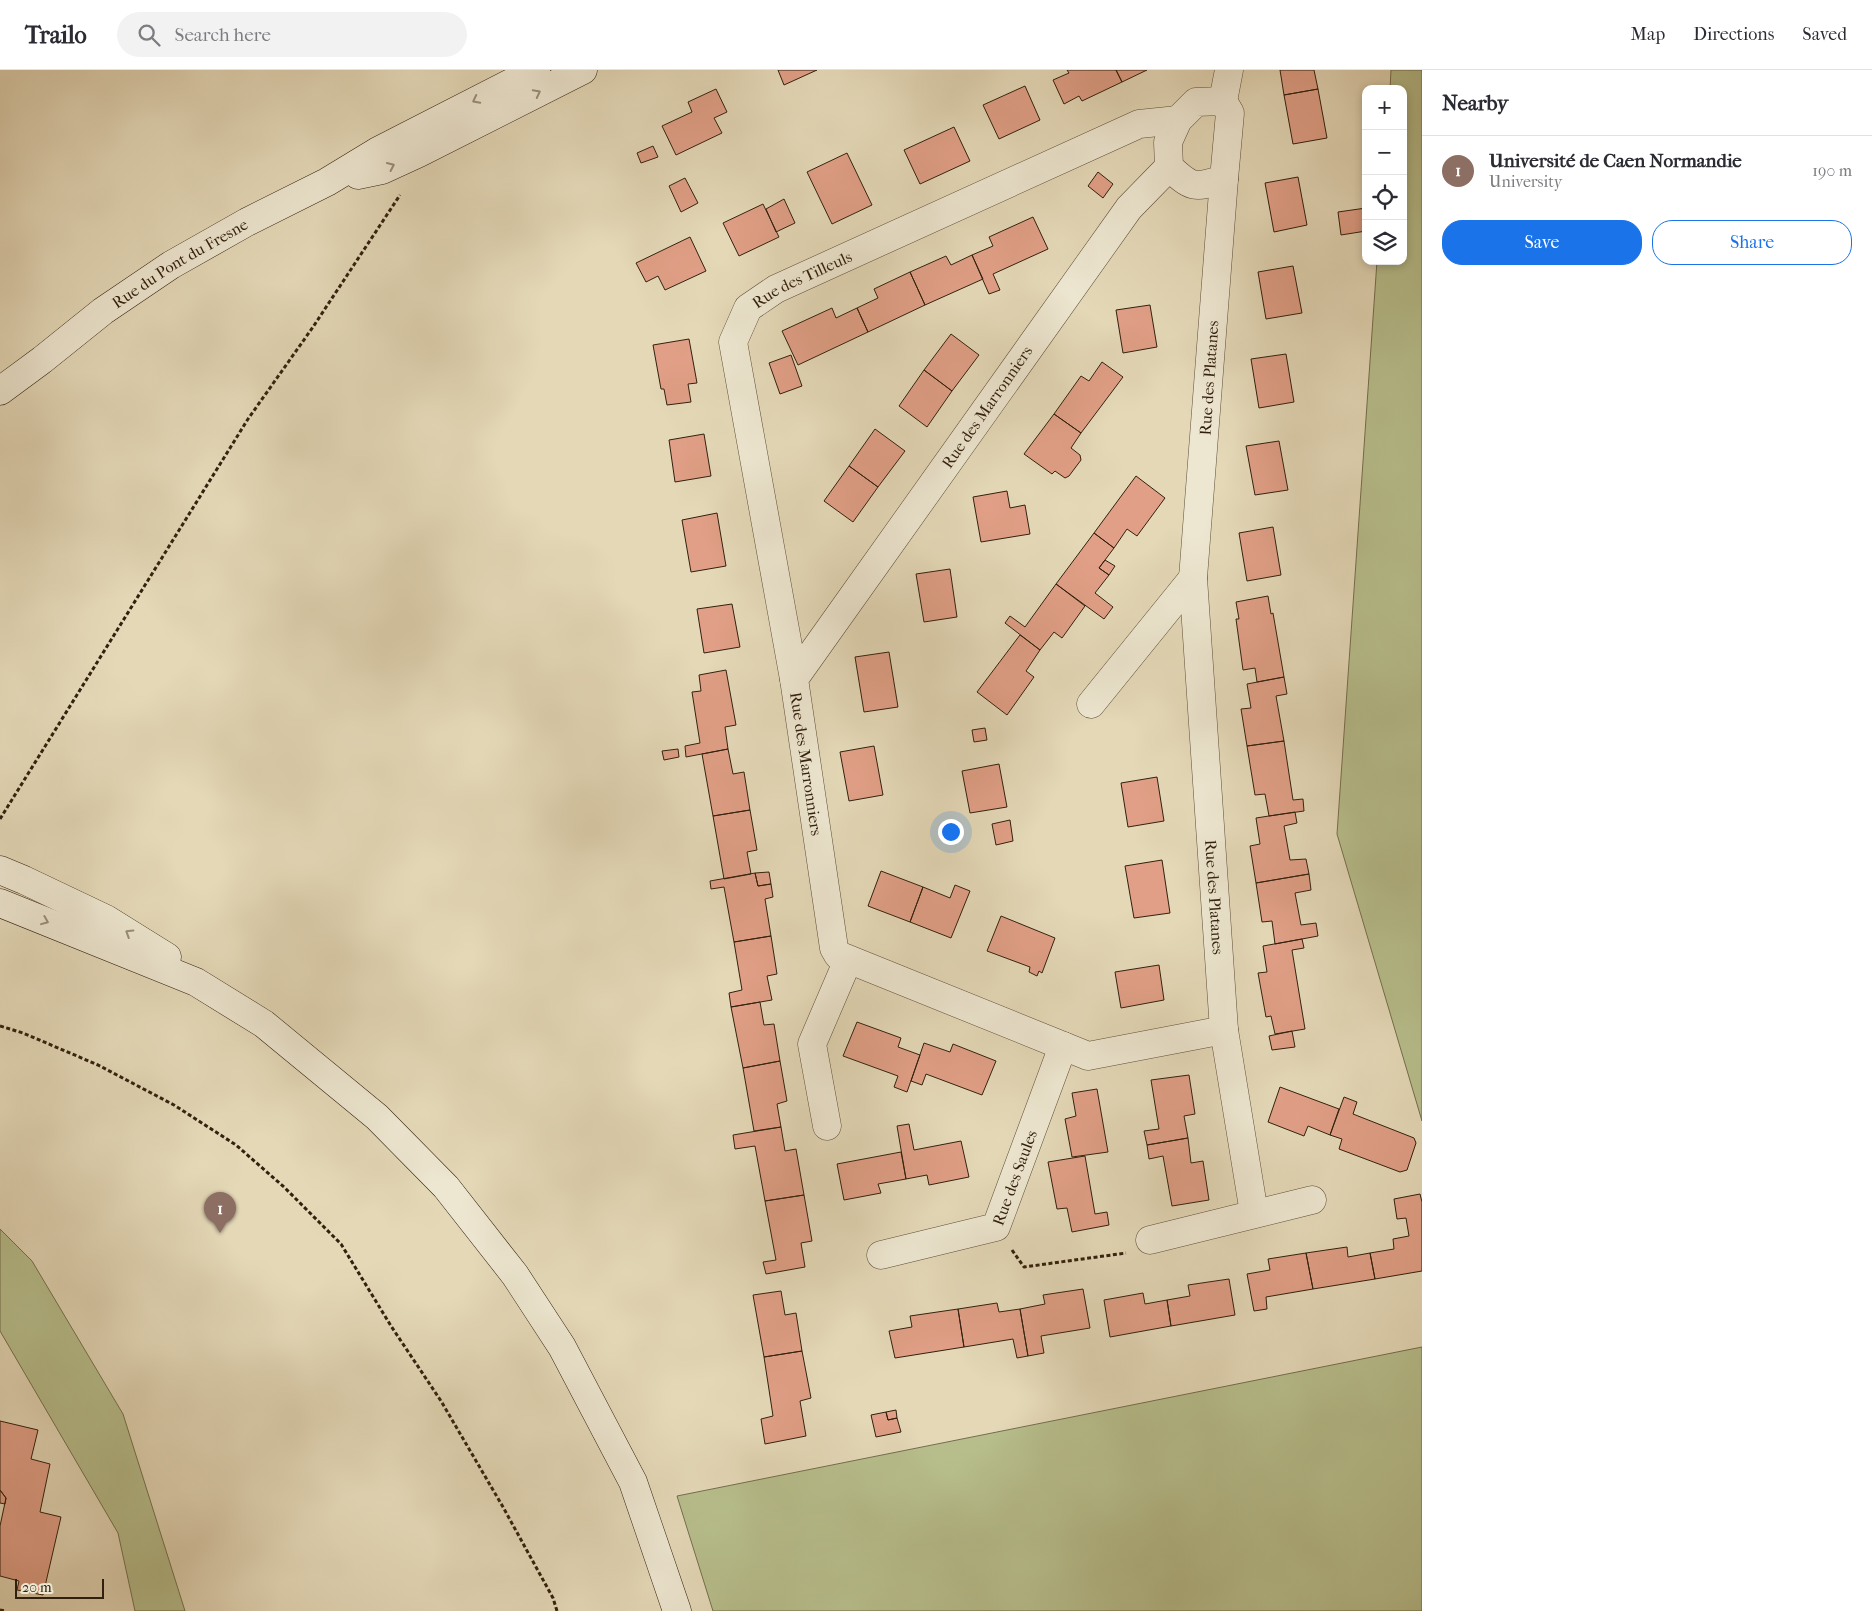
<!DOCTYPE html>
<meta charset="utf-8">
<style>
:root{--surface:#fff;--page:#f2f2f3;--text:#2b2b33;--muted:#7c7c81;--line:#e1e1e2;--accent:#1a73e8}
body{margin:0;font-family:"IM FELL French Canon",serif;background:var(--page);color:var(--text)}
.controls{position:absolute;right:15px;top:15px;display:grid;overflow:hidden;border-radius:10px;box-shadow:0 2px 8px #0003}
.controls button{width:45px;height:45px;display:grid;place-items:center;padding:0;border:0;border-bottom:1px solid var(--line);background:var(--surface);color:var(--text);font:25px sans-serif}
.scale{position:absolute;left:15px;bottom:12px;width:89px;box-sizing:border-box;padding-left:5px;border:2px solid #32200e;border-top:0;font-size:14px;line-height:18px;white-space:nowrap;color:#32200e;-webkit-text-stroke:4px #ede6d0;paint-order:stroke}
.you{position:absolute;left:950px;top:761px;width:18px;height:18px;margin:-12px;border:4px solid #fff;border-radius:50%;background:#1a73e8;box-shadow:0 0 0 8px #1a73e833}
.badge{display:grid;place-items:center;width:32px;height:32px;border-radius:50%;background:var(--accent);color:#fff;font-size:16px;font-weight:700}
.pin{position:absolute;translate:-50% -41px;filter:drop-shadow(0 1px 2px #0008)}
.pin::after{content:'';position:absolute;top:26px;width:18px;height:15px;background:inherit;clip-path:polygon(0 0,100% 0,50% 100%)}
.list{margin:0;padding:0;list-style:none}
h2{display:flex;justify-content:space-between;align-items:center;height:65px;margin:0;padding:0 20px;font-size:21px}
h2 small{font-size:16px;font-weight:400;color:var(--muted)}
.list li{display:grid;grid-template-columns:32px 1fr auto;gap:15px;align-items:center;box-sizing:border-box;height:70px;padding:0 20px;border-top:1px solid var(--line)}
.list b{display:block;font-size:19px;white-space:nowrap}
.list p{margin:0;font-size:16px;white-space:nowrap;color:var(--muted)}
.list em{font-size:16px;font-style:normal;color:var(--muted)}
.actions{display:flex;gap:10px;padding:15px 20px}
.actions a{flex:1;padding:11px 0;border:1px solid var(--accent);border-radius:20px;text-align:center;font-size:18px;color:var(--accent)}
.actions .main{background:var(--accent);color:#fff}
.icon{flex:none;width:28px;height:28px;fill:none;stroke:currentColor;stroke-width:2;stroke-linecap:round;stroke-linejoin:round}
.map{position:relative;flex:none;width:1422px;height:1541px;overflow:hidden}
header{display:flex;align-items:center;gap:30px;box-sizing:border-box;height:70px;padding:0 25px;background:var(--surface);border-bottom:1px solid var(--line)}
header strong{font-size:24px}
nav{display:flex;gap:28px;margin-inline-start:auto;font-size:18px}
.search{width:350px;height:45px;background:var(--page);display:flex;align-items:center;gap:12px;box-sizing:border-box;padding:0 18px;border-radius:28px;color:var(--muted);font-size:19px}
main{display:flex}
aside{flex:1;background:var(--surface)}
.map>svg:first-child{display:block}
.green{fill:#b7be8c;stroke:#746f4d}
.building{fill:#e09f86;stroke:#32200e}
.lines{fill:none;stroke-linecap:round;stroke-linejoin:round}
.minor-casing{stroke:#5e4e38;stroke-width:29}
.secondary-casing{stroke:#32200e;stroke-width:29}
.path{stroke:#32200e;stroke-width:3;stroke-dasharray:4 2.5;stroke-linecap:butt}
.minor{stroke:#ede6d0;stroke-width:28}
.secondary{stroke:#ede6d0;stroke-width:28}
.oneway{stroke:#998d79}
.labels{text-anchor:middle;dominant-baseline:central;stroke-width:5;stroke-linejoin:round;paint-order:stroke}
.street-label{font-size:16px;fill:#32200e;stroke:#ede6d0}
</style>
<header>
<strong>Trailo</strong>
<div class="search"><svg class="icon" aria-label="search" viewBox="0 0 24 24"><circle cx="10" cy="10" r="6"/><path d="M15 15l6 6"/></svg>Search here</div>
<nav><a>Map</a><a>Directions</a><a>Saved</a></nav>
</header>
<main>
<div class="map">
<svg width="1422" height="1541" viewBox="0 0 1422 1541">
<rect width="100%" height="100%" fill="#e4d8b7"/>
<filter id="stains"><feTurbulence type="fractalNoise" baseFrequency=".004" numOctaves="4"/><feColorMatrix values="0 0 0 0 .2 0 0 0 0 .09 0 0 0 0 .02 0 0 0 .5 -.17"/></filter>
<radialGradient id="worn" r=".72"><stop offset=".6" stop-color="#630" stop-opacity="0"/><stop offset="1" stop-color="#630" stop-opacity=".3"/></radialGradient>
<path class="green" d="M1391,0H1422V1051L1337,764L1377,191H1403V19H1390Z
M0,1159L32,1191L123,1344L185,1541H135L118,1463L0,1261Z
M1422,1277V1541H713L677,1426Z"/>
<path class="building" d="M778,0H817L784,15Z
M1067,0H1116L1122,12L1082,31L1079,26L1064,34L1053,10L1069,3Z
M1116,0H1147L1122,12Z
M1280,0H1314L1318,19L1284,25Z
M1025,16L1040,50L999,69L983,35Z
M716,19L727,42L714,48L722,63L676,85L662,56L692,42L688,32Z
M1318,19L1327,68L1293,74L1284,25Z
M954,57L970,91L920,114L904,80Z
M653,76L658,87L641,93L637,83Z
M847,83L872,135L832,154L807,102Z
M1098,102L1113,114L1103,128L1088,116Z
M1298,107L1307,155L1274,162L1265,113Z
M685,108L698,133L681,142L669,116Z
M784,129L795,153L776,162L766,139Z
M763,134L779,167L739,186L723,153Z
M1366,138V161L1341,165L1338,142Z
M1033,147L1048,179L993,204L1000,220L989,224L972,185L993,176L989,167Z
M690,167L706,201L665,220L658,206L646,212L636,193Z
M972,185L983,209L925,235L910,202L946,186L951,195Z
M1293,196L1302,243L1266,249L1258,202Z
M910,202L925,235L868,262L857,238L878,228L874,219Z
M1150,235L1157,277L1123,283L1116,240Z
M832,238L836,248L857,238L868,262L798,295L782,261Z
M951,264L979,285L952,321L924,300Z
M689,269L697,313L688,314L691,332L667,335L664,319H661L653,275Z
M1286,284L1294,332L1259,338L1251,289Z
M791,285L802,316L780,324L769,293Z
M1102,292L1123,307L1081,363L1054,344L1081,306L1089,311Z
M924,300L952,321L927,357L899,336Z
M1054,344L1081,363L1071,378L1080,385L1081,390L1069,406L1065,408L1055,401L1052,404L1024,384Z
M875,359L905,381L878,417L849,396Z
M704,364L711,406L675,412L669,370Z
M1279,371L1288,420L1255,425L1246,376Z
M849,396L878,417L853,452L824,431Z
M1136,406L1165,428L1137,466L1127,459L1114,478L1094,463Z
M1007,421L1010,438L1025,435L1030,464L981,472L973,427Z
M717,443L726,496L691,502L682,450Z
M1273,457L1281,505L1247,511L1239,463Z
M1094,463L1114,478L1099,498L1109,505L1095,523L1113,537L1104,549L1056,514Z
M1105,490L1115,496L1109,505L1099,498Z
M950,499L957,547L924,552L916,504Z
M1056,514L1085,536L1062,568L1054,562L1040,580L1005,553L1010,546L1025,557Z
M1268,526L1271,544L1273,543L1284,607L1257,612L1255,598L1243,600L1236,549H1239L1236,532Z
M732,534L740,577L704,583L697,539Z
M1020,565L1040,580L1026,601L1034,607L1007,645L977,622Z
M889,582L898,637L864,642L855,587Z
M726,600L736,655L725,657L728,679L686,687L685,676L700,673L692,622L701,621L699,605Z
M1284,607L1287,624L1276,626L1284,671L1247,676L1241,639L1251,638L1247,614Z
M985,658L987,670L974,672L972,660Z
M1284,671L1293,730L1303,729L1304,741L1269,746L1265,724L1255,725L1247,676Z
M874,676L883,725L849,731L840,682Z
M678,679L679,687L664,690L662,681Z
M728,679L733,704L744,702L750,740L713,746L702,684Z
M999,694L1007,737L970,743L962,701Z
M1157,707L1164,751L1128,757L1121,713Z
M750,740L757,780L747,782L751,804L724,809L713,746Z
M1295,742L1297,753L1284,756L1290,790L1306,789L1309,804L1256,813L1250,776L1260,774L1256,748Z
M1010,750L1013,771L996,775L992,754Z
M1162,790L1170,843L1134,848L1125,796Z
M881,801L923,817L910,852L868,836Z
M769,802L771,814L758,816L755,803Z
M755,803L758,816L771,814L773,827L765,829L771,866L734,872L724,817L711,819L710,811Z
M1309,804L1311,820L1295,823L1301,855L1316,853L1318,866L1275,874L1272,851L1262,852L1256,813Z
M955,815L970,821L951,868L910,852L923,817L950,828Z
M1001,846L1055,868L1042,903L1039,901L1037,906L1029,902L1030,897L987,881Z
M771,866L777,904L767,906L772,930L731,937L729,923L742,920L734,872Z
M1302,869L1304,878L1292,880L1305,959L1275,964L1271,946L1266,947L1258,903L1267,902L1263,876Z
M1159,895L1164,930L1121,938L1115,902Z
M760,932L764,955L774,954L780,991L743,998L731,937Z
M857,952L901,968L898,977L920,985L907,1022L894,1017L898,1006L843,986Z
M1292,961L1295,977L1272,980L1269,966Z
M924,973L950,982L953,974L996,991L982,1025L926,1004L922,1015L911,1011Z
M780,991L787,1031L777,1034L781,1057L754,1061L743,998Z
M1189,1005L1195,1044L1184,1046L1188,1068L1147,1075L1144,1061L1159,1059L1151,1010Z
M1280,1017L1339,1039L1330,1065L1308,1056L1304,1066L1268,1052Z
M1097,1019L1108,1082L1072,1087L1065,1049L1076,1046L1072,1023Z
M1344,1027L1357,1032L1353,1044L1414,1068L1416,1073L1407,1100L1400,1102L1339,1079L1342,1069L1330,1065Z
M909,1054L914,1080L961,1071L969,1107L929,1115L927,1105L906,1109L897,1056Z
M781,1057L785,1081L796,1079L804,1125L765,1131L755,1076L735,1079L733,1065Z
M1188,1068L1191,1093L1203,1091L1209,1130L1172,1136L1163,1086L1149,1089L1147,1075Z
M901,1082L906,1109L878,1114L881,1123L844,1130L837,1094Z
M1085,1086L1095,1144L1107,1142L1109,1155L1072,1162L1067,1138L1057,1139L1048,1092Z
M1420,1124L1422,1132V1201L1375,1209L1370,1183L1394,1179L1393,1169L1409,1166L1406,1148L1397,1149L1394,1129Z
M804,1125L812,1171L801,1173L805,1197L766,1204L763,1192L776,1190L765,1131Z
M1347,1177L1348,1187L1370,1183L1375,1209L1313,1219L1306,1183Z
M1306,1183L1313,1219L1266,1227L1267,1239L1254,1241L1247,1204L1270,1200L1268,1189Z
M1229,1209L1235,1245L1171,1256L1167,1230L1190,1226L1188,1215Z
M1083,1219L1090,1258L1041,1266L1044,1283L1028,1286L1020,1239L1045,1234L1043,1225Z
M781,1221L785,1245L796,1243L802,1281L764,1287L753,1225Z
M1143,1223L1145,1234L1167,1230L1171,1256L1110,1267L1104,1230Z
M997,1233L999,1242L1020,1239L1028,1286L1017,1288L1013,1269L964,1277L958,1239Z
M958,1239L964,1277L895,1288L889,1261L912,1257L910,1246Z
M802,1281L811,1328L800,1331L806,1366L765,1374L761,1349L773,1346L764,1287Z
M896,1340L897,1348L888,1350L886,1342Z
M886,1342L888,1350L897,1348L901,1362L876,1367L871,1345Z
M0,1351L38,1360L31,1389L50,1394L40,1442L61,1447L43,1525L17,1520L19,1511L0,1506V1456L6,1428L0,1420Z
M0,1420L6,1428L5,1434L0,1433Z"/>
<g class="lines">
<defs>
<g id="minor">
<path d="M1223,31L1230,43L1224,109C1194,118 1193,119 1169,97L1168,72L1178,50L1196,32Z"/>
<path d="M1223,31L1229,0"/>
<path id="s1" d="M1169,97L1129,138L794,609L834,878L838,885L1088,986L1224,960"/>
<path id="s2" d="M1224,109L1193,508L1224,960L1254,1143"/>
<path id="s3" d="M794,609L733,272L748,238L776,219L1139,54L1178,50"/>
<path d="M1091,634L1193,508"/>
<path d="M827,1056L812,974L848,890"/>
<path d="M1150,1170L1312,1130"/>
<path id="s4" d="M881,1185L996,1157L1063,976"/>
</g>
<g id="secondary">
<path d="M358,105L382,100L419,83L583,0"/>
<path id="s5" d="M0,321L42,290L103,241L171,195L247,152L327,112L378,81L536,0"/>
<path d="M0,800L24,810L106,849L167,887"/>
<path d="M0,833L196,912L264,954L377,1047L446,1117L515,1205L562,1277L633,1412L677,1541"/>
</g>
</defs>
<use href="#minor" class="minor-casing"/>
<use href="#secondary" class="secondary-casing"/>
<path class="path" d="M0,749L248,349L313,257L400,125
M0,956L23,963L98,995L174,1035L236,1075L284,1117L341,1174L391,1256L441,1331L503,1437L553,1528L557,1541
M1012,1180L1024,1197L1126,1183
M0,1540L5,1541"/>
<use href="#minor" class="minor"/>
<use href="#secondary" class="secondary"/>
</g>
<defs><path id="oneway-chevron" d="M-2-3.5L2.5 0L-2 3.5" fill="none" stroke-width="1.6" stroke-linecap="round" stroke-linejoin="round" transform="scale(1.25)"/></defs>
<g class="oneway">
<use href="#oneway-chevron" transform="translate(537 23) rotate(-27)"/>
<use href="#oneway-chevron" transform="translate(476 30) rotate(153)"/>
<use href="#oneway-chevron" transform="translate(391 96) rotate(-25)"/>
<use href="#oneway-chevron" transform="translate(45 851) rotate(22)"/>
<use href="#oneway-chevron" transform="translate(129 863) rotate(-148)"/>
</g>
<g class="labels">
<g class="street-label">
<text stroke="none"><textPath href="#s5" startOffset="221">Rue du Pont du Fresne</textPath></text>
<text stroke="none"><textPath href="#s3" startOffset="441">Rue des Tilleuls</textPath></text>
<text transform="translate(1209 308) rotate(-86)">Rue des Platanes</text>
<text transform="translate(987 337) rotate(-55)">Rue des Marronniers</text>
<text stroke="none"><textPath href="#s1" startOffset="721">Rue des Marronniers</textPath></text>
<text stroke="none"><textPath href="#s2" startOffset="720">Rue des Platanes</textPath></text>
<text stroke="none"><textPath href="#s4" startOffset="171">Rue des Saules</textPath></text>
</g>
</g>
<rect width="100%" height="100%" filter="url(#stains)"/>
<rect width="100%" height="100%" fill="url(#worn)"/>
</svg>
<div class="controls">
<button>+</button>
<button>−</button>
<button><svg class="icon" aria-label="locate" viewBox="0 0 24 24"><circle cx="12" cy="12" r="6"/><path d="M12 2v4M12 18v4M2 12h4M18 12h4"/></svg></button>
<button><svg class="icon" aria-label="layers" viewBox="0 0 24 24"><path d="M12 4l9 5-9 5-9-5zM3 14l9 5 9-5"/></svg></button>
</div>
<div class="scale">20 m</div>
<div class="you"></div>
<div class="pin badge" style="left:220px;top:1163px;background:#8d6e63">1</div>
</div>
<aside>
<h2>Nearby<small></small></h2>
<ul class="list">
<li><span class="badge" style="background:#8d6e63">1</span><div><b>Université de Caen Normandie</b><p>University</p></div><em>190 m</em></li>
</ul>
<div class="actions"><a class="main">Save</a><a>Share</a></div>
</aside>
</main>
